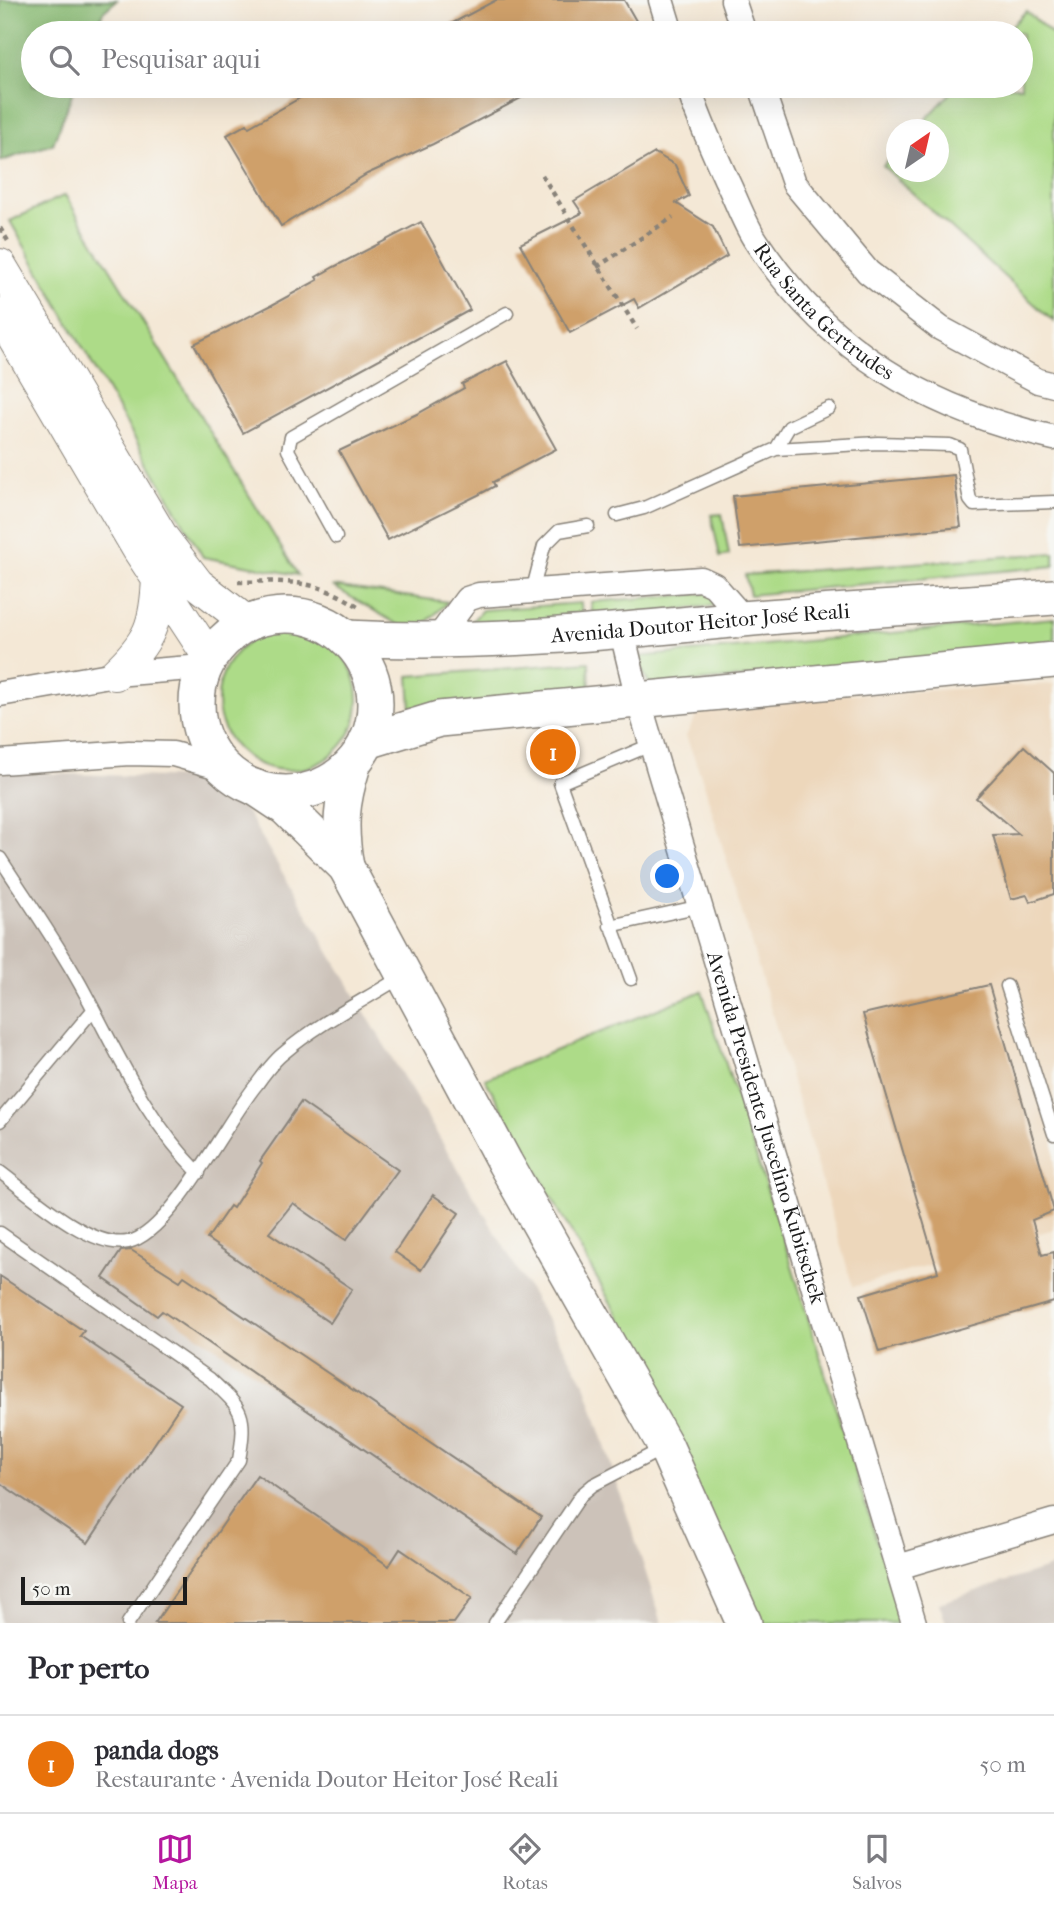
<!DOCTYPE html>
<html lang="pt">
<meta charset="utf-8">
<style>
:root{--surface:#fff;--page:#f2f2f3;--text:#2b2b33;--muted:#7c7c81;--line:#e1e1e2;--accent:#b5179e}
body{margin:0;font-family:"IM FELL French Canon",serif;background:var(--page);color:var(--text)}
.compass{position:absolute;left:886px;top:119px;width:63px;height:63px;border-radius:50%;background:var(--surface);box-shadow:0 7px 28px #0002;rotate:34deg}
.scale{position:absolute;left:21px;bottom:18px;width:166px;box-sizing:border-box;padding-left:7px;border:4px solid #1c1c1c;border-top:0;font-size:19px;line-height:24px;white-space:nowrap;color:#1c1c1c;-webkit-text-stroke:5px #f6f6f2;paint-order:stroke}
.you{position:absolute;left:668px;top:877px;width:24px;height:24px;margin:-18px;border:5px solid #fff;border-radius:50%;background:#1a73e8;box-shadow:0 0 0 10px #1a73e833}
.badge{display:grid;place-items:center;width:46px;height:46px;border-radius:50%;background:var(--accent);color:#fff;font-size:23px;font-weight:700}
.pin{position:absolute;translate:-50% -50%;border:4px solid #fff;box-shadow:0 2px 7px #0006}
.list{margin:0;padding:0;list-style:none}
h2{display:flex;justify-content:space-between;align-items:center;height:91px;margin:0;padding:0 28px;font-size:30px}
h2 small{font-size:23px;font-weight:400;color:var(--muted)}
.list li{display:grid;grid-template-columns:46px 1fr auto;gap:21px;align-items:center;box-sizing:border-box;height:98px;padding:0 28px;border-top:2px solid var(--line)}
.list b{display:block;font-size:26px;white-space:nowrap}
.list p{margin:0;font-size:23px;white-space:nowrap;color:var(--muted)}
.list em{font-size:23px;font-style:normal;color:var(--muted)}
.icon{flex:none;width:38px;height:38px;fill:none;stroke:currentColor;stroke-width:2;stroke-linecap:round;stroke-linejoin:round}
.map{position:relative;flex:none;width:1054px;height:1623px;overflow:hidden}
.search{position:absolute;background:var(--surface);box-shadow:0 7px 28px #0002;left:21px;right:21px;top:21px;height:77px;display:flex;align-items:center;gap:18px;box-sizing:border-box;padding:0 24px;border-radius:38px;color:var(--muted);font-size:26px}
.sheet{height:189px;background:var(--surface)}
nav{display:flex;justify-content:space-around;align-items:center;box-sizing:border-box;height:98px;border-top:2px solid var(--line);background:var(--surface);font-size:19px;color:var(--muted)}
nav a{display:grid;justify-items:center;gap:4px}
nav .on{color:var(--accent)}
.map>svg:first-child{display:block}
.built{fill:#edd7bb}
.industrial{fill:#ccc2b9}
.green{fill:#addb88;stroke:#647c52;stroke-width:2}
.forest{fill:#8abb74;stroke:#536c48;stroke-width:2}
.building{fill:#cfa06b}
.lines{fill:none;stroke-linecap:round;stroke-linejoin:round}
.service-casing{stroke:#888279;stroke-width:15}
.minor-casing{stroke:#888279;stroke-width:27}
.tertiary-casing{stroke:#888279;stroke-width:34}
.secondary-casing{stroke:#888279;stroke-width:38}
.path{stroke:#888279;stroke-width:4.5;stroke-dasharray:5 5;stroke-linecap:butt}
.service{stroke:#fff;stroke-width:12}
.minor{stroke:#fff;stroke-width:24}
.tertiary{stroke:#fff;stroke-width:32}
.secondary{stroke:#fff;stroke-width:35}
.labels{text-anchor:middle;dominant-baseline:central;stroke-width:5;stroke-linejoin:round;paint-order:stroke}
.street-label{font-size:21px;fill:#1c1c1c;stroke:#f6f6f2}
</style>
<div class="map">
<svg width="1054" height="1623" viewBox="0 0 1054 1623">
<rect width="100%" height="100%" fill="#f6f6f2"/>
<filter id="ink" filterUnits="userSpaceOnUse"><feTurbulence type="fractalNoise" baseFrequency=".0143" numOctaves="2"/><feDisplacementMap in="SourceGraphic" scale="14" xChannelSelector="R" yChannelSelector="G"/><feConvolveMatrix kernelMatrix="1 2 1 2 8 2 1 2 1" color-interpolation-filters="sRGB"/></filter>
<filter id="wash" filterUnits="userSpaceOnUse"><feTurbulence type="fractalNoise" baseFrequency=".00686" numOctaves="4" result="noise"/><feDisplacementMap in="SourceGraphic" scale="28" xChannelSelector="R" yChannelSelector="G"/><feGaussianBlur stdDeviation="1.57" result="paint"/><feColorMatrix in="noise" values="0 0 0 0 0 0 0 0 0 0 0 0 0 0 0 0 0 1.4 0 .05"/><feComposite in="paint" operator="in"/></filter>
<g filter="url(#wash)">
<rect width="100%" height="100%" fill="#f4e8d6"/>
<path class="built" d="M1054,684V1229L853,1287L704,784L686,736L703,702Z"/>
<path class="industrial" d="M0,772L227,779L585,1384L662,1623H0Z
M1054,1566V1623H946L939,1603Z"/>
<path class="green" d="M1026,11L1054,36V322L883,166L896,151L897,172H939V130L917,129L957,86H1021V33H1005Z
M65,195L298,575L203,557L10,221Z
M722,514L729,555L720,557L711,515Z
M1054,553V566L750,595L745,575Z
M332,586L448,602L414,634Z
M710,593L721,605L593,618L591,602Z
M581,603L582,620L466,628L482,610Z
M1054,618V649L650,686L636,657Z
M218 700a70 70 0 1 1 140 0a70 70 0 1 1-140 0Z
M589,662L590,696L411,710L409,676Z
M702,991L793,1269L902,1623H755L631,1339L485,1079Z"/>
<path class="forest" d="M0,0H117L103,12L95,33H33V86H75L53,144L1,161Z"/>
<g id="blocks">
<path class="building" d="M496,0H624L643,33H434Z
M321,86H544L433,144L367,174L281,226L227,135L247,124L249,127Z
M655,153L675,165L689,196L676,203L713,227L727,256L639,308L634,299L570,333L520,244L582,213L574,201Z
M421,222L470,310L243,433L194,344L272,305L318,280L316,277L334,267Z
M507,361L556,449L493,482L495,486L478,495L388,540L339,451L419,413L464,388L462,384Z
M954,475L961,527L740,548L733,496Z
M564,732L566,771L543,773L540,733Z
M1024,746L1054,773V894L1030,902L1027,895L1011,899L993,835L1019,834L976,798Z
M989,985L1054,1211L1032,1220L1042,1255L1054,1252V1302L879,1352L861,1295L938,1272L863,1014Z
M301,1102L398,1170L346,1240L293,1203L269,1233L352,1289L330,1323L207,1239L230,1206L233,1208L262,1163L260,1161Z
M433,1195L459,1213L421,1270L395,1252Z
M131,1250L180,1281L184,1276L541,1517L517,1554L162,1311L157,1316L103,1278L121,1251Z
M0,1276L84,1331L80,1336L181,1404L88,1543L0,1483Z
M257,1475L389,1566L400,1549L472,1598L454,1623H155Z"/>
</g>
</g>
<g filter="url(#ink)">
<use href="#blocks" fill-opacity="0" stroke="#888279" stroke-width="2"/>
<g class="lines">
<defs>
<path id="service" d="M776,449L789,427L829,408
M617,515L644,508L776,449L878,443L950,445L960,449L970,500L974,505L1054,502
M336,537L288,450L291,437L507,313
M532,592L544,546L559,531L588,526
M0,858C27,900 56,941 80,984C117,1051 145,1119 199,1173
M610,926L701,906
M631,979L560,783L653,744
M1007,986L1054,1134
M0,1121L93,1010
M0,1172C30,1194 89,1249 128,1242C171,1234 228,1118 257,1084C265,1073 274,1060 285,1052C319,1023 363,1001 401,977
M0,1233L210,1379C243,1410 247,1413 239,1460L128,1623
M495,1623L581,1495L593,1485L666,1447"/>
<g id="minor">
<path d="M661,0L671,33"/>
<path d="M733,0L744,33"/>
<path id="s1" d="M688,86C698,118 712,148 726,179C736,199 744,223 756,241C828,351 928,410 1054,438"/>
<path d="M761,86L794,183L868,272L940,328L1038,381L1054,385"/>
<path id="s2" d="M622,632L638,699L914,1623"/>
<path d="M436,641L467,599L479,595L701,579L714,585L744,619"/>
<path d="M0,694L115,674L203,667"/>
<path d="M0,762L129,753L173,754L226,769"/>
<path d="M898,1567L1054,1521"/>
</g>
<path id="tertiary" d="M0,265L162,537L198,584L248,623
M0,314L138,549L209,657
M115,674C150,641 156,625 158,578"/>
<g id="secondary">
<circle cx="286" cy="704" r="89"/>
<path id="s3" d="M346,638C479,645 611,632 742,619C846,610 950,605 1054,597"/>
<path d="M367,741L439,719L1054,660"/>
<path d="M256,788L286,808L346,867L505,1163L666,1447L744,1623"/>
<path d="M346,867C339,827 341,803 353,765"/>
</g>
</defs>
<use href="#service" class="service-casing"/>
<use href="#minor" class="minor-casing"/>
<use href="#tertiary" class="tertiary-casing"/>
<use href="#secondary" class="secondary-casing"/>
<path class="path" d="M542,175L637,329
M0,228L8,241
M597,267L673,217
M238,582C289,581 318,579 362,609"/>
<use href="#service" class="service"/>
<use href="#minor" class="minor"/>
<use href="#tertiary" class="tertiary"/>
<use href="#secondary" class="secondary"/>
</g>
</g>
<g class="labels">
<g class="street-label">
<text stroke="none"><textPath href="#s1" startOffset="268">Rua Santa Gertrudes</textPath></text>
<text stroke="none"><textPath href="#s3" startOffset="355">Avenida Doutor Heitor José Reali</textPath></text>
<text stroke="none"><textPath href="#s2" startOffset="516">Avenida Presidente Juscelino Kubitschek</textPath></text>
</g>
</g>
</svg>
<svg class="compass" viewBox="-18 -18 36 36"><path d="M0-13l5 13h-10z" fill="#e53935"/><path d="M0 13l5-13h-10z" fill="#7c7c81"/></svg>
<div class="scale">50 m</div>
<div class="you"></div>
<div class="pin badge" style="left:553px;top:752px;background:#e8710a">1</div>
<div class="search"><svg class="icon" aria-label="search" viewBox="0 0 24 24"><circle cx="10" cy="10" r="6"/><path d="M15 15l6 6"/></svg>Pesquisar aqui</div>
</div>
<section class="sheet">
<h2>Por perto<small></small></h2>
<ul class="list">
<li><span class="badge" style="background:#e8710a">1</span><div><b>panda dogs</b><p>Restaurante · Avenida Doutor Heitor José Reali</p></div><em>50 m</em></li>
</ul>
</section>
<nav>
<a class="on"><svg class="icon" aria-label="map" viewBox="0 0 24 24"><path d="M3 6l6-2 6 2 6-2v14l-6 2-6-2-6 2zM9 4v14M15 6v14"/></svg>Mapa</a>
<a><svg class="icon" aria-label="directions" viewBox="0 0 24 24"><path d="M12 3l9 9-9 9-9-9zM9 14v-3h6M13 9l2 2-2 2"/></svg>Rotas</a>
<a><svg class="icon" aria-label="saved" viewBox="0 0 24 24"><path d="M7 4h10v16l-5-4-5 4z"/></svg>Salvos</a>
</nav>
